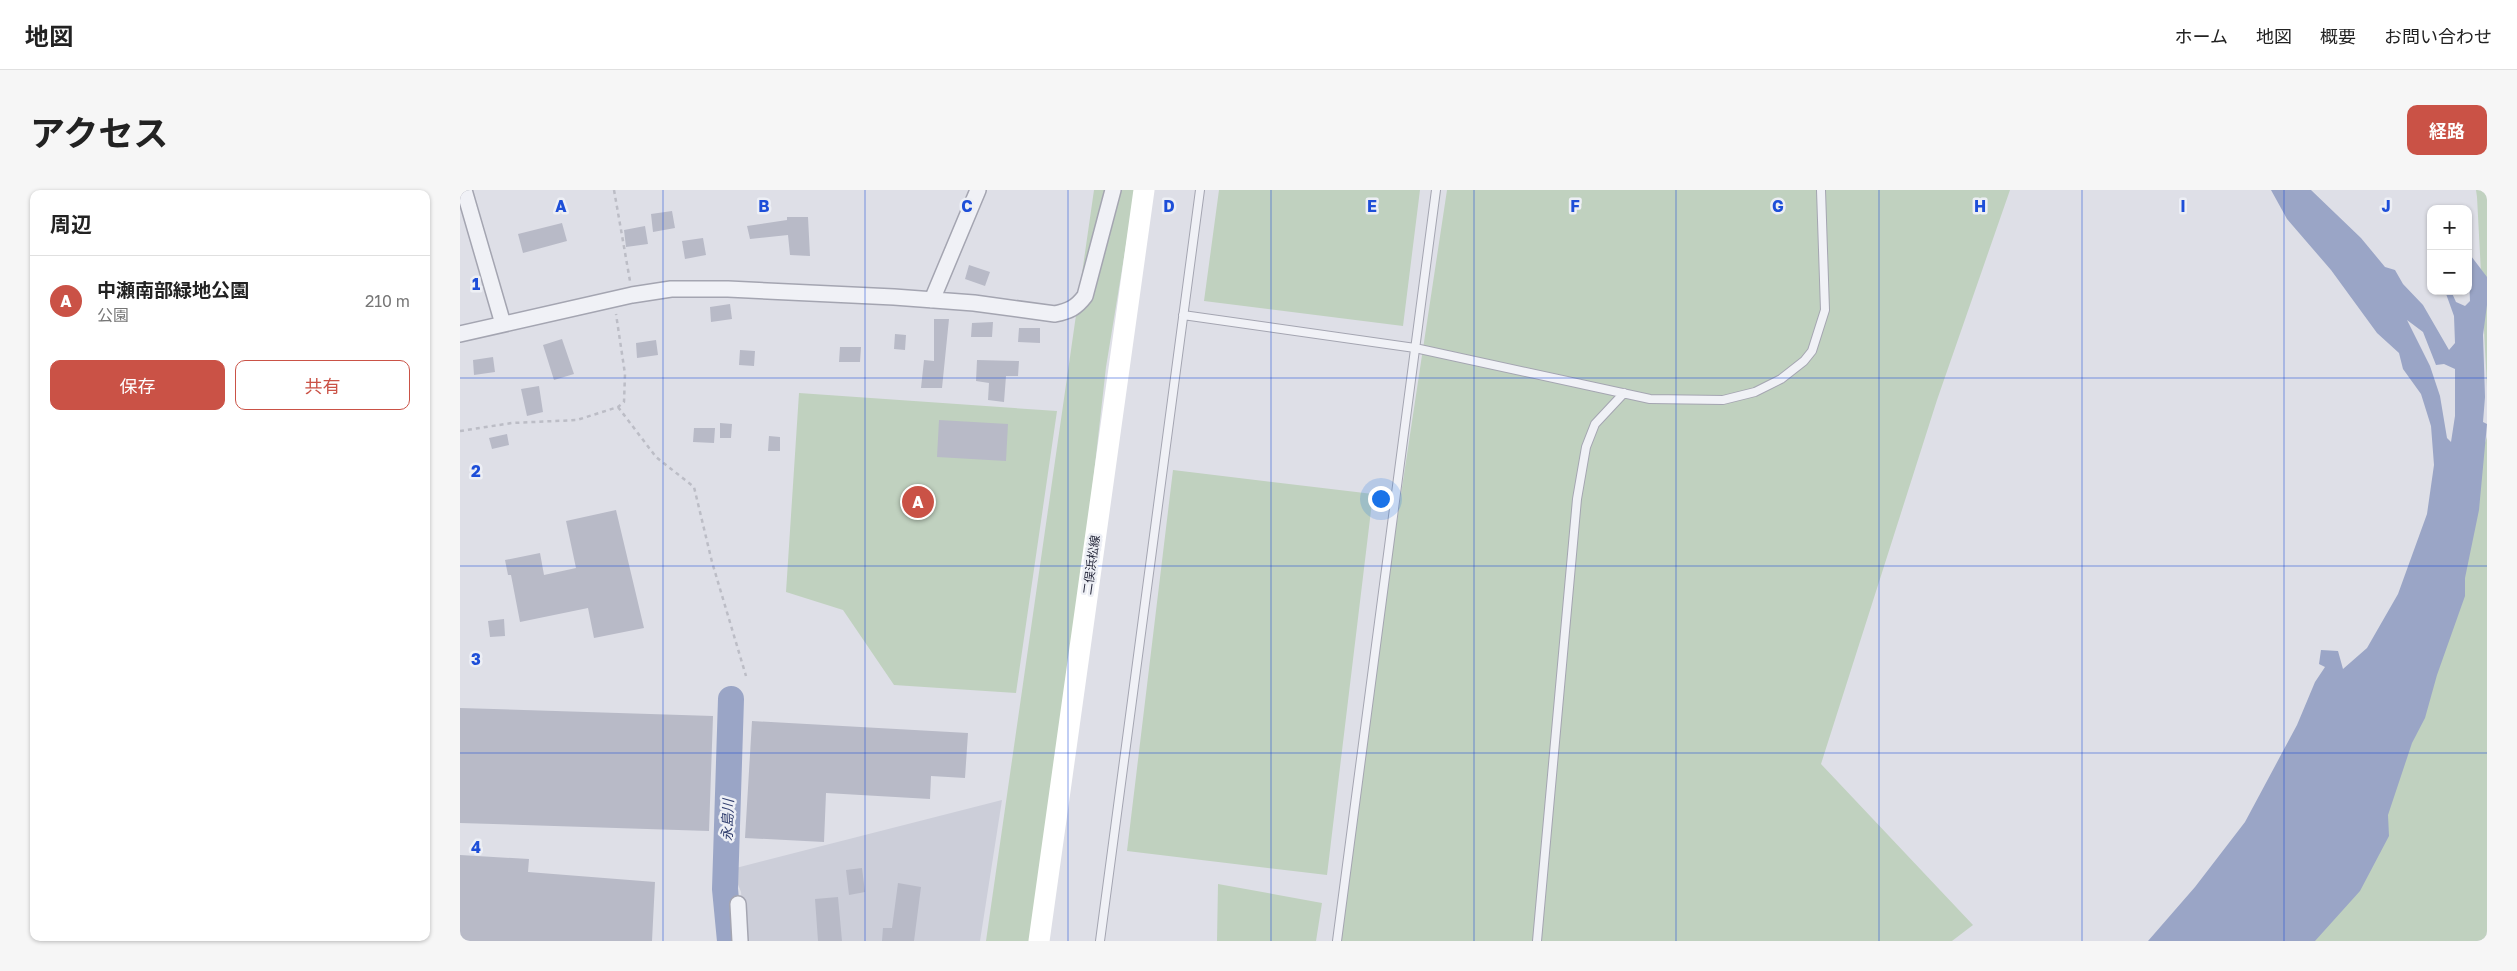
<!DOCTYPE html>
<html lang="ja">
<meta charset="utf-8">
<style>
:root{--surface:#fff;--page:#f6f6f6;--text:#222;--muted:#767676;--line:#e0e0e0;--accent:#ca5246}
body{margin:0;font-family:"Golos Text","Noto Sans JP",sans-serif;background:var(--page);color:var(--text)}
.controls{position:absolute;right:15px;top:15px;display:grid;overflow:hidden;border-radius:10px;box-shadow:0 1px 4px #0004}
.controls button{width:45px;height:45px;display:grid;place-items:center;padding:0;border:0;border-bottom:1px solid var(--line);background:var(--surface);color:var(--text);font:25px sans-serif}
.you{position:absolute;left:920px;top:308px;width:18px;height:18px;margin:-12px;border:4px solid #fff;border-radius:50%;background:#1a73e8;box-shadow:0 0 0 8px #1a73e833}
.badge{display:grid;place-items:center;width:32px;height:32px;border-radius:50%;background:var(--accent);color:#fff;font-size:16px;font-weight:700}
.pin{position:absolute;translate:-50% -50%;border:2px solid #fff;box-shadow:0 1px 5px #0006}
.list{margin:0;padding:0;list-style:none}
h2{display:flex;justify-content:space-between;align-items:center;height:65px;margin:0;padding:0 20px;font-size:21px}
h2 small{font-size:16px;font-weight:400;color:var(--muted)}
.list li{display:grid;grid-template-columns:32px 1fr auto;gap:15px;align-items:center;box-sizing:border-box;height:90px;padding:0 20px;border-top:1px solid var(--line)}
.list b{display:block;font-size:19px;white-space:nowrap}
.list p{margin:0;font-size:16px;white-space:nowrap;color:var(--muted)}
.list em{font-size:16px;font-style:normal;color:var(--muted)}
.actions{display:flex;gap:10px;padding:15px 20px}
.actions a{flex:1;padding:11px 0;border:1px solid var(--accent);border-radius:10px;text-align:center;font-size:18px;color:var(--accent)}
.actions .main{background:var(--accent);color:#fff}
.map{position:relative;flex:none;width:2027px;height:751px;overflow:hidden;border-radius:10px}
header{display:flex;align-items:center;gap:30px;box-sizing:border-box;height:70px;padding:0 25px;background:var(--surface);border-bottom:1px solid var(--line)}
header strong{font-size:24px}
nav{display:flex;gap:28px;margin-inline-start:auto;font-size:18px}
.intro{display:flex;align-items:center;justify-content:space-between;box-sizing:border-box;height:120px;padding:0 30px}
h1{margin:0;font-size:35px}
.button{padding:12px 22px;border-radius:10px;background:var(--accent);color:#fff;font-size:18px;font-weight:700}
main{display:flex;gap:30px;padding:0 30px}
aside{flex:1;background:var(--surface);border-radius:10px;box-shadow:0 1px 4px #0004}
.map>svg:first-child{display:block}
.built{fill:#ccced9}
.green{fill:#c0d1bf}
.water{fill:#9aa5c6;fill-rule:evenodd}
.lines{fill:none;stroke-linecap:round;stroke-linejoin:round}
.river{stroke:#9aa5c6;stroke-width:26}
.building{fill:#b8bac7}
.service-casing{stroke:#a4a5b1;stroke-width:10}
.minor-casing{stroke:#a4a5b1;stroke-width:18}
.path{stroke:#bcbdc6;stroke-width:2.5;stroke-dasharray:4 4;stroke-linecap:butt}
.service{stroke:#f0f1f6;stroke-width:8}
.minor{stroke:#f0f1f6;stroke-width:15}
.secondary{stroke:#fff;stroke-width:21}
.grid{fill:none;stroke:#1d4ed8;stroke-width:1;stroke-opacity:0.55}
.labels{text-anchor:middle;dominant-baseline:central;stroke-width:5;stroke-linejoin:round;paint-order:stroke}
.street-label{font-size:12px;fill:#282a3d;stroke:#edeff5}
.water-label{font-size:14px;font-style:italic;fill:#334070;stroke:#edeff5}
.grid-label{font-size:16px;text-anchor:middle;font-weight:bold;fill:#1d4ed8;stroke:#edeff5;stroke-width:5;stroke-linejoin:round;paint-order:stroke}
</style>
<header>
<strong>地図</strong>
<nav><a>ホーム</a><a>地図</a><a>概要</a><a>お問い合わせ</a></nav>
</header>
<div class="intro"><h1>アクセス</h1><a class="button">経路</a></div>
<main>
<aside>
<h2>周辺<small></small></h2>
<ul class="list">
<li><span class="badge">A</span><div><b>中瀬南部緑地公園</b><p>公園</p></div><em>210 m</em></li>
</ul>
<div class="actions"><a class="main">保存</a><a>共有</a></div>
</aside>
<div class="map">
<svg width="2027" height="751" viewBox="0 0 2027 751">
<rect width="100%" height="100%" fill="#dedfe7"/>
<path class="built" d="M542,610L520,751H286L281,702L272,679Z"/>
<path class="green" d="M634,0H675L646,177L631,310L570,751H526Z
M759,0H960L943,136L744,111Z
M987,0H1550L1477,210L1361,574L1513,735L1492,751H879L899,582Z
M2016,0H2027V197L2017,7Z
M339,203L597,221L556,503L434,495L383,420L326,402Z
M2027,247V751H1850Z
M713,280L913,304L867,685L667,661Z
M758,694L862,713L856,751H757Z"/>
<path class="water" d="M1811,0H1851L1901,48L1925,77L1935,80L1943,94L1963,115L1989,160L1995,153L1994,126L1985,101H1991L1996,112L2005,116L2010,111L2008,62L2027,87V115L2023,145L2025,207L2023,232L2027,234L2019,320L2005,388V406L1977,485L1965,528L1952,553L1928,625L1929,646L1900,701L1855,751H1688L1735,697L1785,632L1837,535L1855,492L1865,477L1859,474L1861,460L1878,461L1883,479L1907,458L1938,404L1967,324L1974,275L1971,236L1961,204L1943,179L1939,163L1917,143L1871,80L1827,29ZM1947,130L1963,142L1976,175L1984,174L1995,179V226L1991,252L1987,248L1980,206L1970,176Z"/>
<g class="lines">
<path class="river" d="M270,751L265,699L271,509"/>
</g>
<path class="building" d="M212,21L215,38L193,42L191,24Z
M327,27H348L350,66L330,65L328,45L290,49L287,36L327,30Z
M102,33L107,51L63,63L58,44Z
M185,36L188,54L166,57L164,40Z
M243,48L246,65L225,69L222,51Z
M509,75L530,82L525,96L505,89Z
M270,114L272,129L251,132L250,117Z
M474,129H489L482,198H461L464,170L474,171Z
M533,132L532,147H511L512,133Z
M559,138H580V153L558,152Z
M435,144L446,145L445,160L434,159Z
M102,149L114,184L94,190L83,155Z
M196,150L198,165L177,168L176,153Z
M380,157H401L400,172H379Z
M280,160L295,161L294,176L279,175Z
M33,167L35,182L14,185L13,170Z
M517,170L559,171L558,186H546L544,212L528,210L529,193L516,191Z
M79,196L83,222L67,226L61,199Z
M479,230L548,234L546,271L477,267Z
M260,233L272,234L271,248H260Z
M234,238H255L254,253L233,252Z
M47,244L49,255L32,259L29,248Z
M309,246L320,247V261H308Z
M156,320L184,438L134,448L128,418L60,432L51,385H48L45,370L80,363L84,385L116,378L106,331Z
M44,429L45,446L30,447L28,431Z
M0,518L253,526L249,641L0,633Z
M292,531L508,543L505,588L471,586L470,609L366,603L364,652L285,648Z
M0,665L69,669L68,682L195,692L192,751H0Z
M402,678L405,702L389,705L386,680Z
M438,693L461,697L454,751H422L423,738H432Z
M378,707L382,751H358L355,709Z"/>
<g class="lines">
<defs>
<path id="service" d="M723,125L955,158L1190,209L1263,210L1295,202L1321,189L1344,171L1352,161L1365,120L1361,0
M640,751L740,0
M877,751L976,0
M1077,751L1117,309L1126,257L1135,234L1164,203"/>
<path id="minor" d="M4,0L43,134
M472,110L518,0
M0,144L172,105L211,99H268L434,107L514,113L595,124C609,121 616,118 625,106L653,0
M278,714L280,751"/>
</defs>
<use href="#service" class="service-casing"/>
<use href="#minor" class="minor-casing"/>
<path class="path" d="M154,0L170,91
M158,217L196,267L234,297L252,372L286,486
M0,241L52,233L117,230L158,217L164,212L165,184L156,124"/>
<use href="#service" class="service"/>
<use href="#minor" class="minor"/>
<path class="secondary" d="M579,751L684,0"/>
</g>
<path class="grid" d="M203,0V751M405,0V751M608,0V751M811,0V751M1014,0V751M1216,0V751M1419,0V751M1622,0V751M1824,0V751M0,188H2027M0,376H2027M0,563H2027"/>
<g class="labels">
<g class="street-label">
<text transform="translate(631 375) rotate(-82)">二俣浜松線</text>
</g>
<g class="water-label">
<text transform="translate(267 630) rotate(-88)">永島川</text>
</g>
</g>
<g class="grid-label">
<text x="101" y="22">A</text>
<text x="304" y="22">B</text>
<text x="507" y="22">C</text>
<text x="709" y="22">D</text>
<text x="912" y="22">E</text>
<text x="1115" y="22">F</text>
<text x="1318" y="22">G</text>
<text x="1520" y="22">H</text>
<text x="1723" y="22">I</text>
<text x="1926" y="22">J</text>
<text x="16" y="100">1</text>
<text x="16" y="287">2</text>
<text x="16" y="475">3</text>
<text x="16" y="663">4</text>
</g>
</svg>
<div class="controls">
<button>+</button>
<button>−</button>
</div>
<div class="you"></div>
<div class="pin badge" style="left:458px;top:312px">A</div>
</div>
</main>
